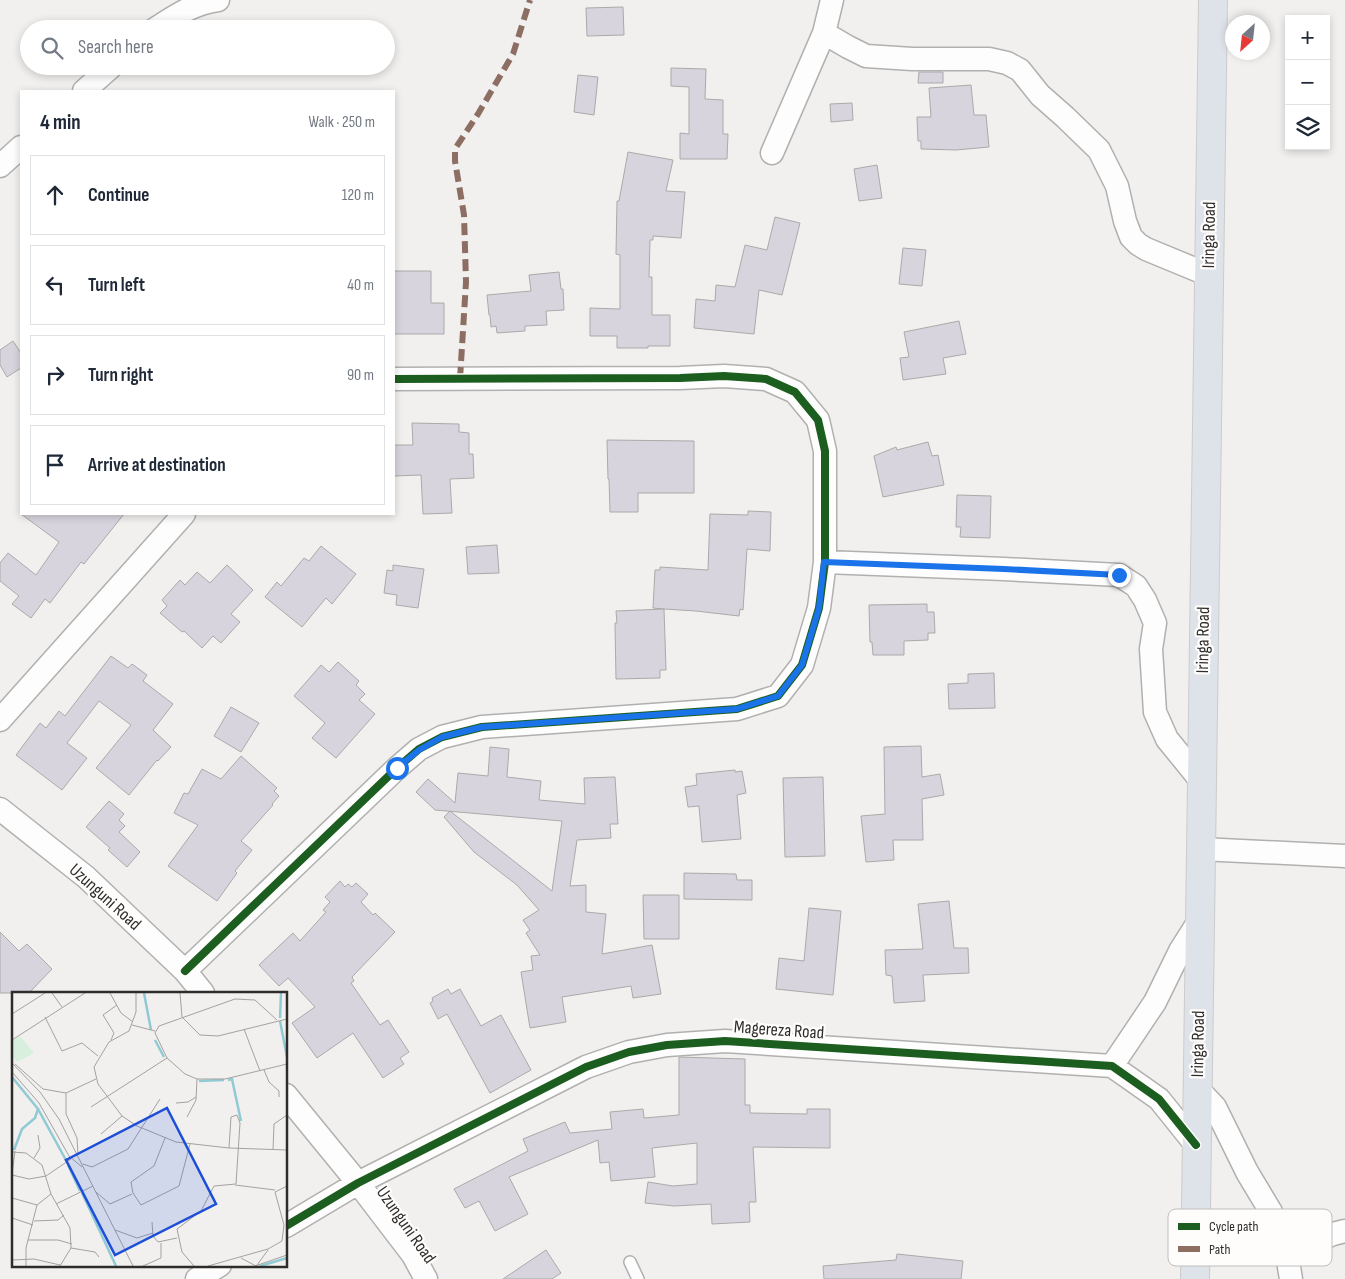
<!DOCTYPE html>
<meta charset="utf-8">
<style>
:root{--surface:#fff;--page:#f2f2f3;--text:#1f2937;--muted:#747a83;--line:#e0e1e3}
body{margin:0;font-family:"Sofia Sans Condensed",sans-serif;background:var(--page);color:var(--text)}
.controls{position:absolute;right:15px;top:15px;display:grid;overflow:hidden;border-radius:0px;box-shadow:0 2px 8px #0003}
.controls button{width:45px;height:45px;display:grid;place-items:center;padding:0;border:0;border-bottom:1px solid var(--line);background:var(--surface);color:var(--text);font:25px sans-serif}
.compass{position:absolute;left:1225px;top:15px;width:45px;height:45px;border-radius:50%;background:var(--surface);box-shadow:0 2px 8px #0003;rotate:207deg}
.stop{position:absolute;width:15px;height:15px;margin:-11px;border:4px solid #1a73e8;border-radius:50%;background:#fff}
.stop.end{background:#1a73e8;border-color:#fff;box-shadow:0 1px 5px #0008}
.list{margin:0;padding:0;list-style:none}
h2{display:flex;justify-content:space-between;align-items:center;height:65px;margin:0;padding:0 20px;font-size:21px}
h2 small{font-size:16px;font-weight:400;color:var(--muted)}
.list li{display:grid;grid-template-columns:32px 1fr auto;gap:15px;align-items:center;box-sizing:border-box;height:80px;margin:0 10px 10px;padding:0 10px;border:1px solid var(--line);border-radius:0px}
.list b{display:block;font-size:19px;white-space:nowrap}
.list em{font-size:16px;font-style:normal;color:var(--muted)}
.icon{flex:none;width:28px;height:28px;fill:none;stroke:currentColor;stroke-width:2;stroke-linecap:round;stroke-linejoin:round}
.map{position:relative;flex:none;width:1345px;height:1279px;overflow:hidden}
.search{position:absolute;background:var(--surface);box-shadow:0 2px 8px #0003;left:20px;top:20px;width:375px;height:55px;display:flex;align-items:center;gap:12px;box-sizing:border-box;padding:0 18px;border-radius:28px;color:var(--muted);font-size:19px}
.panel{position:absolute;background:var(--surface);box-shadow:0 2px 8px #0003;left:20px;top:90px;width:375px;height:425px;border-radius:0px}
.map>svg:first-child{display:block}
.building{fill:#d8d4de;stroke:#aaaaa9}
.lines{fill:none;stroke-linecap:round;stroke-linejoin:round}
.lane-casing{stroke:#b1b0af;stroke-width:14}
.street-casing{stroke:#b1b0af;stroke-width:25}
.highway-casing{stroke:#cccbcb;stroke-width:30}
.lane{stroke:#fdfdfd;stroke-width:11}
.street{stroke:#fdfdfd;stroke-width:22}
.highway{stroke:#dde3e9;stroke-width:28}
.quiet{stroke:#8d6e63;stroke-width:6;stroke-dasharray:12 6;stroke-linecap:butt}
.cycleway-casing{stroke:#fffdfc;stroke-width:11}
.cycleway{stroke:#1b5e20;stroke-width:8}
.route{stroke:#1a73e8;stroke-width:6}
.labels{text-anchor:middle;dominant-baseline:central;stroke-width:4.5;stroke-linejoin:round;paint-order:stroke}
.street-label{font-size:18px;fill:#2d2c2b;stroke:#fffdfc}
.inset-river{fill:none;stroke:#90cad4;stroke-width:2.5}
.inset-road{fill:none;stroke:#a3a2a1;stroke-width:1}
.view{fill:#1d4ed8;fill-opacity:0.15;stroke:#1d4ed8;stroke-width:2.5}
.inset-edge{fill:none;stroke:#2d2c2b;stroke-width:2.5}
.key{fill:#fffdfc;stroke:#c0bebd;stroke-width:1}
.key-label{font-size:14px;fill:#2d2c2b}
</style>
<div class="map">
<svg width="1345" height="1279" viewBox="0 0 1345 1279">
<rect width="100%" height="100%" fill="#f1f0ef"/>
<path class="building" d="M623,7L624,35L587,36L586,8Z
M671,68L706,69L705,99L723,100V134H728L727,159H680V133L689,134V87L671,86Z
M919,72H943V83H918Z
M578,75L598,77L594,115L574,112Z
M971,85L974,115H986L989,147L956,150L921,149V141H918L917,117H931L929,88Z
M852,103L853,120L831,122L830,104Z
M628,152L673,160L666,191L685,192L681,238L653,236V240H650L649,277H652V315H670V346H648V348H617V336H590V308L620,309V255L616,254L617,201H619Z
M877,165L882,198L859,201L854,169Z
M775,217L800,223L782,295L759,290L754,334L694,328L696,299L715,301L716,285L735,287L745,245L767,250Z
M903,248L926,250L922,286L899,284Z
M394,271H431V303H444V334H394Z
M559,272L561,289H563L564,310L546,311L547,325L525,326V331L497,333L496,326L491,327L490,315H489L487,295L531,291L529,275Z
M959,321L966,354L943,358L946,374L903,380L900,358L909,357L904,332Z
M13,341L21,353V368L7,377L0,365V350Z
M412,423L459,424V432L469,433V454H473L474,478L450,479L452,513L423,514L421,475L394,476V445H413Z
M607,440L694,441V493H638V512H610L609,479H608Z
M928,442L932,456L938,455L944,485L883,497L874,456L896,447L897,450Z
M957,495L991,496L990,538L960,537L961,527H956Z
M748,511L771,512L770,551L747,549L743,610L740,609L739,616L696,611L664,609L666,670H660V678L616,679L615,623H617L616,611L664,609L653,608L655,570H660V567L708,570L710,514L748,515Z
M21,514H124L84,564L81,562L50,603L45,599L31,618L12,604L19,596L0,581V563L8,553L36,575L59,542Z
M497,545L499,573L468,574L466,547Z
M321,546L356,574L332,604L326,598L302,627L265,597L277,582L281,586L304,558L309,561Z
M227,565L253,590L231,614L240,622L221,643L213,636L202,648L184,631L182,632L160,613L167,606L162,600L180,580L185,585L197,572L210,583Z
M393,565L424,569L418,608L396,605L397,595L384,593L387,570L393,571Z
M927,604V612H934L935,633H928V640L904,641V655H873L872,642H870L869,605Z
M111,656L128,668L132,664L147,675L143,681L173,704L153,730L171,747L158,761L157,760L129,795L96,768L131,725L99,701L67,743L87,758L62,790L16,755L40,723L46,728L59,711L65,716Z
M338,662L359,681L356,685L365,694L359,700L375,714L336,758L312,738L325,723L294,696L321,665L329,672Z
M994,673L995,708L949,709L948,684L968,683V674Z
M231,707L259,723L241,752L214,736Z
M921,746L922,777L940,774L944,795L922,799L923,840H893L894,860L866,862L861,816L885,814L884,747Z
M490,747L509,749L507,777L541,781L539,800L585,804L584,778L615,777L618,824H610L611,838L577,840L570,886L586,885V912L606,914L602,954L652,945L661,994L633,998L631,986L562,997L566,1022L530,1028L521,972L533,970L531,956L540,955L526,933L530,930L523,920L539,910L517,885L474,852L444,817L450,811L552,891L562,821L435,810L416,792L428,779L455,803L458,773L488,776Z
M241,756L277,788L274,791L279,796L272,804L273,805L241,841L252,850L235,871L237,873L217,901L168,866L198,825L174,813L184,793L188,794L202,769L221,779Z
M735,770V772L742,771L746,793L737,795L741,839L702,842L699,806L688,807L685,787L697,785L696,774Z
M823,777L825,856L785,857L783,778Z
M109,801L124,814L119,820L125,826L119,832L140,852L127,867L108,850L110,848L86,827Z
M684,873L736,874L737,880H752V900L684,899Z
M340,881L345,887L348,884L352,887L356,883L368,894L361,902L373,915L375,913L395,932L352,977L354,981L351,983L380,1025L388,1020L409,1052L400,1058L404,1064L383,1078L353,1033L317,1058L292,1023L315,1007L288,978L279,986L259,965L293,933L300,941L326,912L323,910L330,902L325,897Z
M643,895H679V939H644Z
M949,901L954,948H968L969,973L923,975L925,1001L894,1003L892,976L886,975L885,950L923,949L918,904Z
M809,908L841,911L833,995L776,989L779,958L804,961Z
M0,932L19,951L27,944L52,969L29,993H0Z
M448,989L451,994L460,989L481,1026L501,1015L531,1070L490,1093L447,1014L438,1019L430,1003L433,1001L432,998Z
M679,1057L745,1059V1105H750V1113L807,1114V1109H830V1148L753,1147L756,1202H749L750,1222L712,1224L711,1204L674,1206L645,1203L648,1182L673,1186L697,1184V1143L652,1148L655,1177L611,1181L609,1162L600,1163L598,1140L509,1177L528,1214L495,1231L479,1201L465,1208L454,1189L528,1151L523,1139L565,1122L570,1133L612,1129L610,1112L643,1109L644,1118L679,1115Z
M546,1250L561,1273L552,1279H503Z
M897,1254L963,1261L961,1279H824L823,1266L896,1260Z"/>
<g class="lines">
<defs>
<path id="lane" d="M630,1262L638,1279"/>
<path id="street" d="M155,29C175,16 194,3 218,0
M824,33L848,47L866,56L912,59H989L1007,63L1020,70L1040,95L1065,117L1099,150L1117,186L1125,221L1131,237L1138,244L1146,249L1209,275
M84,91L112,66
M772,153L824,33L832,0
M0,166L21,147
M825,562L1004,569L1119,575L1136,586L1145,600L1155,623L1151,649L1155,712L1167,739L1202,782
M0,720L184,514
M0,809L86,877L185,971L203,993
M1201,849L1345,856
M185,971L397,768L419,749L442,737L482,727L737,709L778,696L802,665L819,608L825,562V451L818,420L795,392L766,379L724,376L680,378L394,379
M1112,1066L1155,1002L1180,951L1199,921
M1197,1088L1215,1107L1247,1172L1271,1212L1287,1255L1291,1279
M286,1095L358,1183L413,1255L426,1279
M286,1226L358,1183L586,1067L629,1052L667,1045L725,1041L1112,1066L1159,1099L1196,1145
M1287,1255L1333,1234L1345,1231
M197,1279L220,1265"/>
<path id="highway" d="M1195,1279L1213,0"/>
</defs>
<use href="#lane" class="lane-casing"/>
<use href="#street" class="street-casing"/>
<use href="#highway" class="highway-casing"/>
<use href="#lane" class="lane"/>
<use href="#street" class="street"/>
<use href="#highway" class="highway"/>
<path class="quiet" d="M460,379L466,282L464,215L455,161V149L478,114L513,54L530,0"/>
<defs>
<path id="cycleway" d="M185,971L397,768L419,749L442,737L482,727L737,709L778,696L802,665L819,608L825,562V451L818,420L795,392L766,379L724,376L680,378L394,379
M286,1226L358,1183L586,1067L629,1052L667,1045L725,1041L1112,1066L1159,1099L1196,1145"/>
</defs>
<use href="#cycleway" class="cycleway-casing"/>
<use href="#cycleway" class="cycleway"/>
</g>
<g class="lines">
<path class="route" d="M397,768L419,750L442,737L482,727L737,709L778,696L802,665L819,608L824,562L1004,569L1119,575"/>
</g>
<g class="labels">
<g class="street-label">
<text transform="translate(1209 235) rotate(-89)">Iringa Road</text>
<text transform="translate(1203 640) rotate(-89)">Iringa Road</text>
<text transform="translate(105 897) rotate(42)">Uzunguni Road</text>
<text transform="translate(779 1030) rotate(4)">Magereza Road</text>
<text transform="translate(1198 1044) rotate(-89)">Iringa Road</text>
<text transform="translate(406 1225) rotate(55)">Uzunguni Road</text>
</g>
</g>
<g transform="translate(12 992)">
<rect width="275" height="275" fill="#f1f0ef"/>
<path d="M8,44L22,61L5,70L0,64V49Z" fill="#d7efdc"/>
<path class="inset-river" d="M132,1L139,38M268,26L269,1M268,29L275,65M143,48L152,65M0,85L26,117L55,170M216,88L220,87L229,129M187,89L212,88M2,158L10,137L23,126L26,117M56,173L68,199M70,201L104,274M248,274L275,266"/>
<path class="inset-road" d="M40,1L50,15M98,1L109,21L121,30M124,1V20L117,39L97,50L82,75L86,92L110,124L125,134L164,150L217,156L275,158M168,1L170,25L188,43L206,44L275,27M0,22L33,1M33,25L50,59L70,51L86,64M265,28L243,8L223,7L147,34L143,41L155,66L173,82L185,87H213L275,72M120,33L143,39M232,37L248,79M0,48L73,1M99,48L102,41L91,23L105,13M0,71L28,100L47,127L121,274M3,72L31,97L54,101M252,78L257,90L267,99V105M0,80L27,111L57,164L70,175M164,111L176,110L184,105M79,115L155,66M175,125L184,108L185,87M89,142L110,124M153,146L142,174L119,190L121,201L129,213L167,194L178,152M261,158L262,132L275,123M0,160L14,161L30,173L39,202L58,236L59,256L48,274M66,163L65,146L54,122V101L84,87M22,166L28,156L26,143M71,172L80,175L116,157L148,107M0,182L3,159M0,183L17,187L34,184L59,167M223,193L263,198M84,200L98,212L120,202M0,206L25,213M44,212L81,194M0,226L21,233M22,229L46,228L52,223M140,230L141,244L146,250L165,246M103,238L125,246L141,241M16,248H46L60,252M59,256L83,260L87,265M229,266L244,274M0,268L22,267L48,273M245,273L256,258M14,274V256L25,213L39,202M131,274L149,266V251M182,274L170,260L165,237L189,219L202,194L224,192L228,131L225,123L219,125L217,156M196,274L256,257L270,249L272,233L263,200L275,194M243,274L275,263"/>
<path class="view" d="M155,116L204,212L103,263L54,168Z"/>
<rect width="275" height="275" class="inset-edge"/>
</g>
<rect x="1168" y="1209" width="164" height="57" rx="8" class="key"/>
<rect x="1178" y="1223" width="22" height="7" fill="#1b5e20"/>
<rect x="1178" y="1246" width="22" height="6" fill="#8d6e63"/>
<g class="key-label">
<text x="1209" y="1231">Cycle path</text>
<text x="1209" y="1254">Path</text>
</g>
</svg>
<div class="controls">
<button>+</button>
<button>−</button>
<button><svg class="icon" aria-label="layers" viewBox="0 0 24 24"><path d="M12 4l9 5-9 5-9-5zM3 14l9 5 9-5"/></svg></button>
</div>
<svg class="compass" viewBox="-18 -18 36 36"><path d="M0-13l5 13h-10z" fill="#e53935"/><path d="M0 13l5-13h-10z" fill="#747a83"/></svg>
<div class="stop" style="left:397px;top:768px"></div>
<div class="stop end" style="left:1119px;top:575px"></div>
<div class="search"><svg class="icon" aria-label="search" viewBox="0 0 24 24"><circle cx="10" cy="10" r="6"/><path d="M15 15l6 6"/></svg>Search here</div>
<section class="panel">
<h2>4 min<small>Walk · 250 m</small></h2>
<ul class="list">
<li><svg class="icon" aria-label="ahead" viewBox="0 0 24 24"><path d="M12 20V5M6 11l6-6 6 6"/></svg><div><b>Continue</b></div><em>120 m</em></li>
<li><svg class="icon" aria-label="left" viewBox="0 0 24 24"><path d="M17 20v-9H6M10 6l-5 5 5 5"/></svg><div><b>Turn left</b></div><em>40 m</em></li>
<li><svg class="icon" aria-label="right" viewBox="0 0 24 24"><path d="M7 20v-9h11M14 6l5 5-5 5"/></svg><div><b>Turn right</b></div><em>90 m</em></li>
<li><svg class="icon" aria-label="arrive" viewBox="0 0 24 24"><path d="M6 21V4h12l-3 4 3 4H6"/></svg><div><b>Arrive at destination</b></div></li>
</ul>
</section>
</div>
